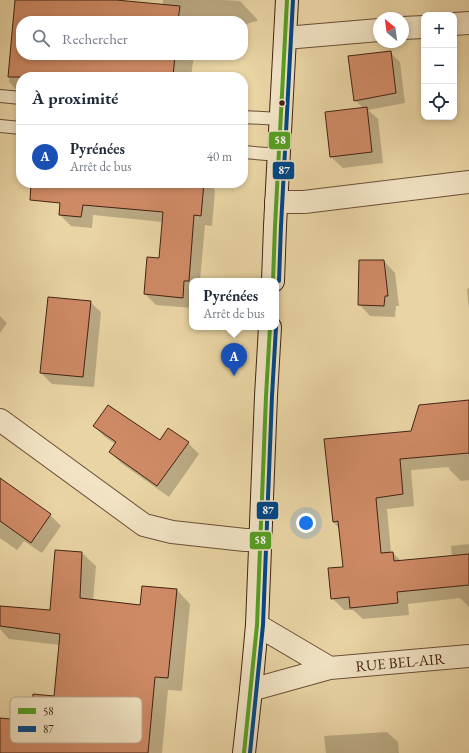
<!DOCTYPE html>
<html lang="fr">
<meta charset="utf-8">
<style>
:root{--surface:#fff;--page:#f2f2f3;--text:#1f2937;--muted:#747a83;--line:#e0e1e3;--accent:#8f2418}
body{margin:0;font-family:"EB Garamond",serif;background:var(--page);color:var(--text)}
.controls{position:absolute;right:12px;top:12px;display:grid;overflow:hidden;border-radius:8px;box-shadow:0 2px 6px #0003}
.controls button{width:36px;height:36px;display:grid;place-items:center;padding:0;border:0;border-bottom:1px solid var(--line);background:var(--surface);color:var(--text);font:20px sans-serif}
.compass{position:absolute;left:373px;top:12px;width:36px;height:36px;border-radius:50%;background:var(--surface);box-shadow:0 2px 6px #0003;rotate:331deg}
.you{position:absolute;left:306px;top:523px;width:14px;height:14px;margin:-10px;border:3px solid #fff;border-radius:50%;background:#1a73e8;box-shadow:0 0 0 6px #1a73e833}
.badge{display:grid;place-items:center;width:26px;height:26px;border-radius:50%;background:var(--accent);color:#fff;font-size:13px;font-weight:700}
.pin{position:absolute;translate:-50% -33px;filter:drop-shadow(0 1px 2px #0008)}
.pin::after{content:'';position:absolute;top:21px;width:14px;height:12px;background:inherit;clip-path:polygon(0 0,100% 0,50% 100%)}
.popup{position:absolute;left:189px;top:278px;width:90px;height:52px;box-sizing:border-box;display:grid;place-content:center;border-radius:8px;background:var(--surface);filter:drop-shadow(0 1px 3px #0005);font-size:13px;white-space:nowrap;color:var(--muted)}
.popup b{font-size:15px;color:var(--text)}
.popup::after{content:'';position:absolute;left:50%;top:100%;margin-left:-8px;border:8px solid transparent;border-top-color:var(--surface)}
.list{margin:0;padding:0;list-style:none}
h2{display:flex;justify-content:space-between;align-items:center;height:52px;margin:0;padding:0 16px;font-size:17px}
h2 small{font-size:13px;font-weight:400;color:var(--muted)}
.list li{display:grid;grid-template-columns:26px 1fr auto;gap:12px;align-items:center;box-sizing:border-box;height:64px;padding:0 16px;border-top:1px solid var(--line)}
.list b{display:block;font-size:15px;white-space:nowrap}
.list p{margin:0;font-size:13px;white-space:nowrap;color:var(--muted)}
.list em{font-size:13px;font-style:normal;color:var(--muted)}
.icon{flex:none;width:22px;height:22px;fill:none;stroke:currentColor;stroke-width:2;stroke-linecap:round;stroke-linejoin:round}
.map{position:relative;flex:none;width:469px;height:753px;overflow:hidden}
.search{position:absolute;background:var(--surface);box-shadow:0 2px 6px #0003;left:16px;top:16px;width:232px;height:44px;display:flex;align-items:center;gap:10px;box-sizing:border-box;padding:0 14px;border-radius:16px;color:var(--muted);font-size:15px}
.panel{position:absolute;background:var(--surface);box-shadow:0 2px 6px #0003;left:16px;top:72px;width:232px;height:116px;border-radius:16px}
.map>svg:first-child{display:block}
.shadow{fill:#0003}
.building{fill:#ce8a65;stroke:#432212}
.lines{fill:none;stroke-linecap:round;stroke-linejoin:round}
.lane-casing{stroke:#6c4e36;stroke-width:14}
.street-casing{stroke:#6c4e36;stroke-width:24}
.secondary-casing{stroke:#432212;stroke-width:24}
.lane{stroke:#f1e3c4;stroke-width:12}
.street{stroke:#f1e3c4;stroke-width:22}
.secondary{stroke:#f1e3c4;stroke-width:22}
.bus-1-casing{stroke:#f1e3c4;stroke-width:7}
.bus-2-casing{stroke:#f1e3c4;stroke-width:7}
.bus-1{stroke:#569e23;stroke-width:4}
.bus-2{stroke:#004687;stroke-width:4}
.bus-dot{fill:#432212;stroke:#f1e3c4;stroke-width:1.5}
.labels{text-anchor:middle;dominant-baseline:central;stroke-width:3;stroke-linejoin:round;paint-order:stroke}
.street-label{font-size:15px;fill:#432212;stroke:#f1e3c4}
.key{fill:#f1e3c4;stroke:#bda98f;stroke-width:1}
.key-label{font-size:11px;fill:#432212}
.line-badge{stroke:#f1e3c4;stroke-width:1.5}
.badge-label{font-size:11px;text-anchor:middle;font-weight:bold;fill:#fff}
</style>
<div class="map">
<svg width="469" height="753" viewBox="0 0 469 753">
<rect width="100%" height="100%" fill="#e9d4a4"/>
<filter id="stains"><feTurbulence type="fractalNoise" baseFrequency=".005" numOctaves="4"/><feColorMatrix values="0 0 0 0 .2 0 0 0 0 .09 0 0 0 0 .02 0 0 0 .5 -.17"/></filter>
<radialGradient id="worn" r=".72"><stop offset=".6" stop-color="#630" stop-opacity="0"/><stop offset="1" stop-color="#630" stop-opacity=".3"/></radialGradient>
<path class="shadow" d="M16,0H106L163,5V0H223L240,1L257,19V21L243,25V21H21V55H194L191,77H21V94L9,82Z
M390,52L400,62L405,103L368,110L378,119L383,163L343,168L331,157L363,108L355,100Z
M63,183H208L215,190L212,226L205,225L200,281H192V308L156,305L145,294L160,259L163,222L93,215L92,228L71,226L60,215Z
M384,261L395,273L399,306H396L395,317L370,316L359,304Z
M469,288V309L467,289Z
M90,302L101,312L94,387L52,384L41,373Z
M0,316L7,323L0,333Z
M469,420V480L461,481L449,469V467L411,470L414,506L387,509L391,553H393L402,562L452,557L451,546L469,544V607L460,598L408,604L409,615L363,619L353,610H344L332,598L344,568L339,528L333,522L412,432Z
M94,426L160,442L188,443L199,454L169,497L121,463L110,452L115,444L105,437Z
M0,482L50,515L61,526L42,553L24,541L17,550L0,538Z
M56,551L82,553L96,566L93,601L141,606L177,590L190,604L182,691L168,690L162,753H0V719L32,722L55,697L60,645L9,639L0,629V607L51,612Z
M387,732L398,742L399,753H326L324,736Z"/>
<path class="building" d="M15,0H116L180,6L178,21H21V55H175L173,77H8Z
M391,51L396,93L354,101L348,56Z
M367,107L372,152L330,157L325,112Z
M31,183H204L201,216L194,215L189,281H184L183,298L144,294L147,257L159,258L163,212L83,205L81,217L59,215L60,203L30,200Z
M359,260H384L388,296H385L384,306L358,305Z
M48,297L91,301L83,377L40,373Z
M469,400V453L400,459L403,494L376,498L381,553L393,552L394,561L469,554V585L397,592L398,603L350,608L349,597L331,599L328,568L343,567L338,521L333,522L324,439L411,431L419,405Z
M108,405L160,440L168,428L189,442L157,486L109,452L116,442L93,426Z
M0,478L51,514L31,543L0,521Z
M55,550L82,552L80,598L140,605L142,586L177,589L168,678L155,677L148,753H0V718L31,721L33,694L54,696L60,634L0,626V606L50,610Z"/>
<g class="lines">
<defs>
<path id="lane" d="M0,96L21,98
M243,117L280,119
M0,126L21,128
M243,152L279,155"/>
<path id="street" d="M454,24L469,23
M403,28L424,27
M285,38L379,30
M276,202H304L469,182
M0,420L144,525L172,532L245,540H260
M257,625L330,668
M251,690L330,668L469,656"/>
<path id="secondary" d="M273,281L275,226L287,0
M244,753L251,690L257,625L266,396L270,327"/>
</defs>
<use href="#lane" class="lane-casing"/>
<use href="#street" class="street-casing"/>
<use href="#secondary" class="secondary-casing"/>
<use href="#lane" class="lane"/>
<use href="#street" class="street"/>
<use href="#secondary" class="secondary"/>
<defs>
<path id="bus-1" d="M273,281L275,226L287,0
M244,753L257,625L266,396L270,327"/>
<path id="bus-2" d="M279,281L281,226L293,0
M250,753L263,625L272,396L276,327"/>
</defs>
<use href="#bus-1" class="bus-1-casing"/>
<use href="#bus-2" class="bus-2-casing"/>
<use href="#bus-1" class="bus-1"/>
<use href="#bus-2" class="bus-2"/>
</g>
<circle class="bus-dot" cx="282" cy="103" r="3.5"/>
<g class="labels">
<g class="street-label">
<text transform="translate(400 662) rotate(-5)">RUE BEL-AIR</text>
</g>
</g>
<rect x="10" y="697" width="132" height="46" rx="6" class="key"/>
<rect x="18" y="708" width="18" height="6" fill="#569e23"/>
<rect x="18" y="726" width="18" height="6" fill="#004687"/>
<g class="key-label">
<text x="43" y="715">58</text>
<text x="43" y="733">87</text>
</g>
<g class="line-badge">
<rect x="268" y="131" width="23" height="19" rx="4" fill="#569e23"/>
<rect x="272" y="161" width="23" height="19" rx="4" fill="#004687"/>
<rect x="256" y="501" width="23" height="19" rx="4" fill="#004687"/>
<rect x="249" y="531" width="23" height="19" rx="4" fill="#569e23"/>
</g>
<g class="badge-label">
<text x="280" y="144">58</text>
<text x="284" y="174">87</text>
<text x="268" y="514">87</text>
<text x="260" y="544">58</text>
</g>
<rect width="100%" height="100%" filter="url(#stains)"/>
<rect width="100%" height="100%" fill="url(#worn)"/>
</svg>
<div class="controls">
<button>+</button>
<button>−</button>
<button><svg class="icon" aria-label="locate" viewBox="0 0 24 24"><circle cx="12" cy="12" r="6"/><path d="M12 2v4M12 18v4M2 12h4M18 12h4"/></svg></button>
</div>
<svg class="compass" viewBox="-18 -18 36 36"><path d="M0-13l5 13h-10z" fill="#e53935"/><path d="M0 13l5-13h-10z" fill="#747a83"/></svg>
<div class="you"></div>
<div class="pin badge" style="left:234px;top:376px;background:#1a4fb4">A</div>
<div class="popup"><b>Pyrénées</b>Arrêt de bus</div>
<div class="search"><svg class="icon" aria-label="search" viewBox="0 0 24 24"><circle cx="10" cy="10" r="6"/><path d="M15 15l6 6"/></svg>Rechercher</div>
<section class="panel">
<h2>À proximité<small></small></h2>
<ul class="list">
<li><span class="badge" style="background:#1a4fb4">A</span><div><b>Pyrénées</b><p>Arrêt de bus</p></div><em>40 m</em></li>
</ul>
</section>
</div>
